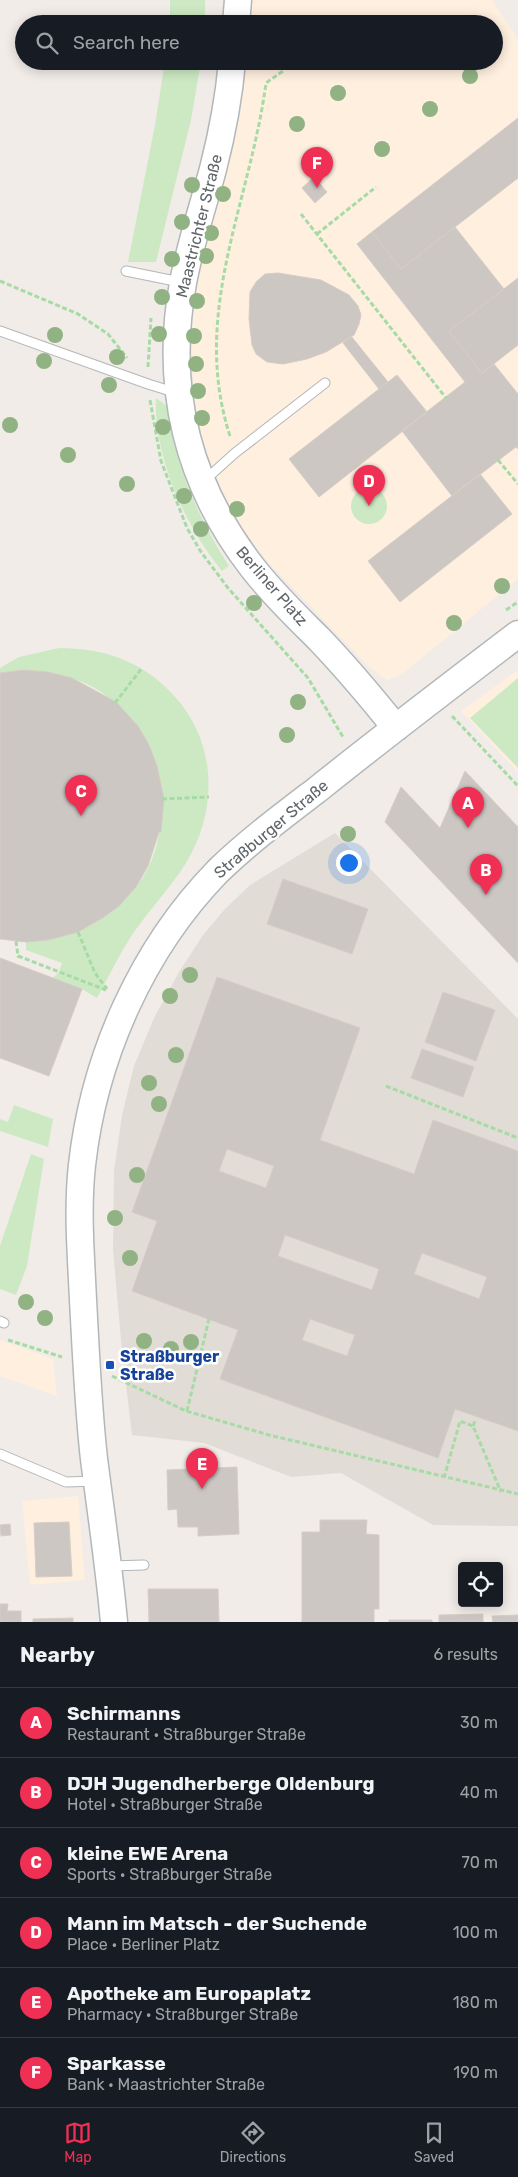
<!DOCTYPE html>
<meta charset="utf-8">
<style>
:root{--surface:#171b24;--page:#20242c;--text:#f1f3f6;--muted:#9ea1a6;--line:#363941;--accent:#ef2f53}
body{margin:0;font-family:Rubik,sans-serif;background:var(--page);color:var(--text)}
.controls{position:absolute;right:15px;bottom:15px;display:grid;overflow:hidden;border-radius:5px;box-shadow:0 2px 12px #0003}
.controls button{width:45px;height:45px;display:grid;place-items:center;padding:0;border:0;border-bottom:1px solid var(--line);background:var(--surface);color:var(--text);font:25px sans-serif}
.you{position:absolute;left:348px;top:862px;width:18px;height:18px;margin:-12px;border:4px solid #fff;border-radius:50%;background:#1a73e8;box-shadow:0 0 0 8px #1a73e833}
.badge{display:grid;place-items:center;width:32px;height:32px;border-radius:50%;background:var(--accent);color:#fff;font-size:16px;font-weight:700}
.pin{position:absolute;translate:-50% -41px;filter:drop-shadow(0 1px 2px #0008)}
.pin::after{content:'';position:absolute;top:26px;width:18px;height:15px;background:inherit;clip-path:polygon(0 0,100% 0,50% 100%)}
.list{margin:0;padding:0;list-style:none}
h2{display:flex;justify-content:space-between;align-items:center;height:65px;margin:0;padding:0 20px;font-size:21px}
h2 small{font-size:16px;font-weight:400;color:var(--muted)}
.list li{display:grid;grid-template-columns:32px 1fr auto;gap:15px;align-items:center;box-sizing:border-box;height:70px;padding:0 20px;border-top:1px solid var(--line)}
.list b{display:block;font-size:19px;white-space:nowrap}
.list p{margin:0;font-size:16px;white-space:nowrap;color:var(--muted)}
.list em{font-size:16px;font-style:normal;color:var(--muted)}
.icon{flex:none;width:28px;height:28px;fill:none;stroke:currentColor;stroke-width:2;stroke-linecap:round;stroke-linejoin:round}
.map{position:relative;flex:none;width:518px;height:1622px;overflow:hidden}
.search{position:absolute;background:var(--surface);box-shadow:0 2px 12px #0003;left:15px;right:15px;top:15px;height:55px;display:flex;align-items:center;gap:12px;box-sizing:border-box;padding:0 18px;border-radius:28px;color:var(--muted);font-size:19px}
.sheet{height:485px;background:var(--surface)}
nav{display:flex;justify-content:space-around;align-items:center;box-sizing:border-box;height:70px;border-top:1px solid var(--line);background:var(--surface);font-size:14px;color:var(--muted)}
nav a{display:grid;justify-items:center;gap:2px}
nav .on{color:var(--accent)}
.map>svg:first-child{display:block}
.commercial{fill:#ffefdf}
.education{fill:#e1dcd5}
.green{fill:#cde9c4}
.building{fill:#ccc7c3;stroke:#d6cdc5;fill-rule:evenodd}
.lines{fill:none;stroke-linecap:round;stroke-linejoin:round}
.lane-casing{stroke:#b3b7ba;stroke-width:11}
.secondary-casing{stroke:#b2b7ba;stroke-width:29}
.path{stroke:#a6dba6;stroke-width:3;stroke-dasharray:5 2.5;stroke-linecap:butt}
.lane{stroke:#fff;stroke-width:9}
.secondary{stroke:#fff;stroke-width:26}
.tree{fill:#91b283}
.transit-dot{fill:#1a4fb4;stroke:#fff;stroke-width:2}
.labels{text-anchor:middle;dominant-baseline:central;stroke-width:5;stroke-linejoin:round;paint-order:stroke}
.street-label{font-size:16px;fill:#5f6568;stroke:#fff}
.transit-label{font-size:16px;font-weight:bold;fill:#164399;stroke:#fff;text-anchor:start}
</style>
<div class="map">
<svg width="518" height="1622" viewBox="0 0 518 1622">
<rect width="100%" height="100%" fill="#f1ece7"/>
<path class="commercial" d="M249,0H492L518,39V579L401,675L387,680L370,668L267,561L242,528L221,493L205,451L194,399L191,339L198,268L244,61H494V24H248Z
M518,670V772L461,711Z
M0,1340L53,1359L57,1396L0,1376Z
M78,1496L85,1580L30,1585L22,1501Z"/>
<path class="education" d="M335,833L518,1019V1526L433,1525L341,1473L291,1477L204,1443L132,1435L122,1351L113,1250L114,1171L122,1115L134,1066L154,1018L179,972L203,935L225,909L250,885Z"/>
<path class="green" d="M170,0H205V24H170Z
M165,61H201L191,120L156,262H128L155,125Z
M156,398L167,406C175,465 197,516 229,566L222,571C186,528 153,455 156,398Z
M351 506a18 18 0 1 1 36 0a18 18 0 1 1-36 0Z
M59,648C105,648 145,662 176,698C217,744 218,811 186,863C171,887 150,909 134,932C120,953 109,976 97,998L82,989L53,978L59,972L62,963L26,950V942C91,937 154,896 160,825C160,817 163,806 161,799C157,783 145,766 138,751C132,738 123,713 114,703C87,674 37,669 0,673V668L19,657Z
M518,678V768L470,718Z
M14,1105L53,1119L48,1147L0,1131V1119L8,1122Z
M31,1154L44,1159L27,1266L16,1295L0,1289V1246Z"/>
<path class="building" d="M518,118V178L401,269L372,232Z
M314,177L327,192L315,203L302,188Z
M455,227L504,289L449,331L482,373L494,364L518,394V449L516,447L452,496L402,431L465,382L357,244L372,232L401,269Z
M278,273L321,280L349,295L358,306L361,315L359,324L354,335L326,352L307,359L283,364L267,362L256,354L252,345L249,319L250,292L256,282L265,274Z
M518,278V345L482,373L449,331Z
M351,336L388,382L379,389L343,343Z
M397,375L427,412L319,497L289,459Z
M480,474L512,514L400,602L368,561Z
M24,670L48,672L72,678L116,702L138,726L149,745L157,766L164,799L161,832H159L148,866L136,887L119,906L104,917L78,932L48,940L26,942L0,939V673Z
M465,771L518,827V963L385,822L401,787L440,828Z
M283,879L368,909L352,954L267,924Z
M0,958L82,989L49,1076L0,1058Z
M217,977L360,1028L320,1140L414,1174L433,1120L518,1151V1431L455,1409L438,1458L220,1379L238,1330L132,1291L157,1221L132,1212ZM227,1149L274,1166L266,1188L219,1171ZM285,1235L379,1269L372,1290L278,1256ZM422,1253L487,1277L479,1299L414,1274ZM310,1319L355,1335L347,1356L302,1340Z
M443,992L495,1010L476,1061L425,1042Z
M422,1049L474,1067L463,1097L411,1078Z
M237,1467L239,1534L198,1536V1527H178L177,1509L168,1510L167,1470Z
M320,1520H367L366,1534L379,1535V1609H374V1622H302V1532H320Z
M69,1522L72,1576L36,1577L34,1523Z
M10,1524L11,1535L1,1536L0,1525Z
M148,1589H218L219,1622H149Z
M0,1604H8L7,1611H21V1622H0Z
M483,1614V1622H439V1615Z
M518,1615V1622H493L492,1616Z
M73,1618V1622H33V1619Z
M389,1620H432V1622H389Z"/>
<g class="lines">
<defs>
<path id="lane" d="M126,271L180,282
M0,331L148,384L177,393
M205,480L235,453L325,383
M0,1321L4,1323
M0,1454L66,1482L95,1481
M110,1566L144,1565"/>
<path id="secondary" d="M236,24L238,0
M232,61C229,98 222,134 213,169C203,207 190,244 183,283C164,387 187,483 252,567C272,593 296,616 319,639C346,667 371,697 396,728
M114,1622C109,1567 101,1513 94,1459C88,1406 86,1353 83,1300C81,1255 77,1210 82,1165C94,1057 142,949 218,871C249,841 284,815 318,789C384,736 451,685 518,634"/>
</defs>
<use href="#lane" class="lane-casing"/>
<use href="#secondary" class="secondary-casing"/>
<path class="path" d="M301,214L446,398
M317,234L376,187
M0,281L78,314L108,334L127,358
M148,367L151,318
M150,400L161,461L187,528L201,552L228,588L308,678L343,737
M230,436C190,313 250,204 266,83L283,71
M498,460L518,484
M506,610L518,602
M115,703L142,668
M452,716L518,786
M162,799L209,797
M78,932L95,973L107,989
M16,941L18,956L106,990
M386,1086L518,1138
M8,1340L62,1357
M112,1376L186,1411L269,1435L518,1494
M187,1411L209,1319
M473,1426L475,1421
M444,1478L460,1421L473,1426L501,1492"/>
<use href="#lane" class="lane"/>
<use href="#secondary" class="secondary"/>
</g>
<g class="tree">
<circle cx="470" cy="76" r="8"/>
<circle cx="338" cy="93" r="8"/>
<circle cx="430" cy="109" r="8"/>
<circle cx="297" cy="124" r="8"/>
<circle cx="382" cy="149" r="8"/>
<circle cx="192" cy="185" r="8"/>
<circle cx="223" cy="194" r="8"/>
<circle cx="182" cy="222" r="8"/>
<circle cx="211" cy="233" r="8"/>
<circle cx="206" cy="256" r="8"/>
<circle cx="172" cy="259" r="8"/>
<circle cx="162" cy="297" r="8"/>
<circle cx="197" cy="301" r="8"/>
<circle cx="159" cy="334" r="8"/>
<circle cx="55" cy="335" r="8"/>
<circle cx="194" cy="336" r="8"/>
<circle cx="117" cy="357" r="8"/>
<circle cx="44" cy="361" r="8"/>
<circle cx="196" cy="364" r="8"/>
<circle cx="109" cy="385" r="8"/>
<circle cx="198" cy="391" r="8"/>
<circle cx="202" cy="418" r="8"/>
<circle cx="10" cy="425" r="8"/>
<circle cx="163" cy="427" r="8"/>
<circle cx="68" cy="455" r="8"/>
<circle cx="127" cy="484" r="8"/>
<circle cx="184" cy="496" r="8"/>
<circle cx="237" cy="509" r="8"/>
<circle cx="201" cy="529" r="8"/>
<circle cx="502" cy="586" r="8"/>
<circle cx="254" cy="603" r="8"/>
<circle cx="454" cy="623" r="8"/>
<circle cx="298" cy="702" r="8"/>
<circle cx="287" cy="735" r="8"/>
<circle cx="348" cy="834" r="8"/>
<circle cx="190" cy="975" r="8"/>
<circle cx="170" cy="996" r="8"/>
<circle cx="176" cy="1055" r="8"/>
<circle cx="149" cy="1083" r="8"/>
<circle cx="159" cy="1104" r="8"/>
<circle cx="137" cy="1175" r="8"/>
<circle cx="115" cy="1218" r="8"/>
<circle cx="130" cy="1258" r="8"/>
<circle cx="26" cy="1302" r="8"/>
<circle cx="45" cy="1318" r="8"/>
<circle cx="144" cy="1341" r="8"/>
<circle cx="191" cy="1342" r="8"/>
<circle cx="171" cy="1349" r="8"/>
</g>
<rect class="transit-dot" x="105" y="1360" width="10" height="10" rx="2.5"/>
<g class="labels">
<g class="street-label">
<text transform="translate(199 226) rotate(-76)">Maastrichter Straße</text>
<text transform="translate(272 586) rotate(49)">Berliner Platz</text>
<text transform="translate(271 829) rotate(-40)">Straßburger Straße</text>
</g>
<g class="transit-label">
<text x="120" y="1356">Straßburger<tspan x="120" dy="18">Straße</tspan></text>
</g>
</g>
</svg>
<div class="controls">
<button><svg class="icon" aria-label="locate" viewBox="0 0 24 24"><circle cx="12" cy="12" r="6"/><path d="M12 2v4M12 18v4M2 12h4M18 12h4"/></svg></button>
</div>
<div class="you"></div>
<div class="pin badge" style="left:468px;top:828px">A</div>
<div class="pin badge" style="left:486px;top:895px">B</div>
<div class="pin badge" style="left:81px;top:816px">C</div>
<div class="pin badge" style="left:369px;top:506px">D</div>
<div class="pin badge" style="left:202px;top:1489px">E</div>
<div class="pin badge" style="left:317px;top:188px">F</div>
<div class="search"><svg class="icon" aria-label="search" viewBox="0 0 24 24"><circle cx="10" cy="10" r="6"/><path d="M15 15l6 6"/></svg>Search here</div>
</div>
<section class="sheet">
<h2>Nearby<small>6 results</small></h2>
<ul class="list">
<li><span class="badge">A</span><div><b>Schirmanns</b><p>Restaurant · Straßburger Straße</p></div><em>30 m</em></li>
<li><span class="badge">B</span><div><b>DJH Jugendherberge Oldenburg</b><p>Hotel · Straßburger Straße</p></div><em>40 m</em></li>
<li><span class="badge">C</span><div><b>kleine EWE Arena</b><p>Sports · Straßburger Straße</p></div><em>70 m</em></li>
<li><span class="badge">D</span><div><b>Mann im Matsch - der Suchende</b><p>Place · Berliner Platz</p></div><em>100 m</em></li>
<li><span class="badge">E</span><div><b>Apotheke am Europaplatz</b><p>Pharmacy · Straßburger Straße</p></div><em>180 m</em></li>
<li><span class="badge">F</span><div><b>Sparkasse</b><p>Bank · Maastrichter Straße</p></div><em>190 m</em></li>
</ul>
</section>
<nav>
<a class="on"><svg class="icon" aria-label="map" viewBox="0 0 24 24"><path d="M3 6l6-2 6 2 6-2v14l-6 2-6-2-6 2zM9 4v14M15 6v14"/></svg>Map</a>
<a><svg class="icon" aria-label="directions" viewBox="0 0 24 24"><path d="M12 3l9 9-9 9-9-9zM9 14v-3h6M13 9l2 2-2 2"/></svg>Directions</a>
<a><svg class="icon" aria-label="saved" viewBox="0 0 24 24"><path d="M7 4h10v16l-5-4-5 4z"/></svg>Saved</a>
</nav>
